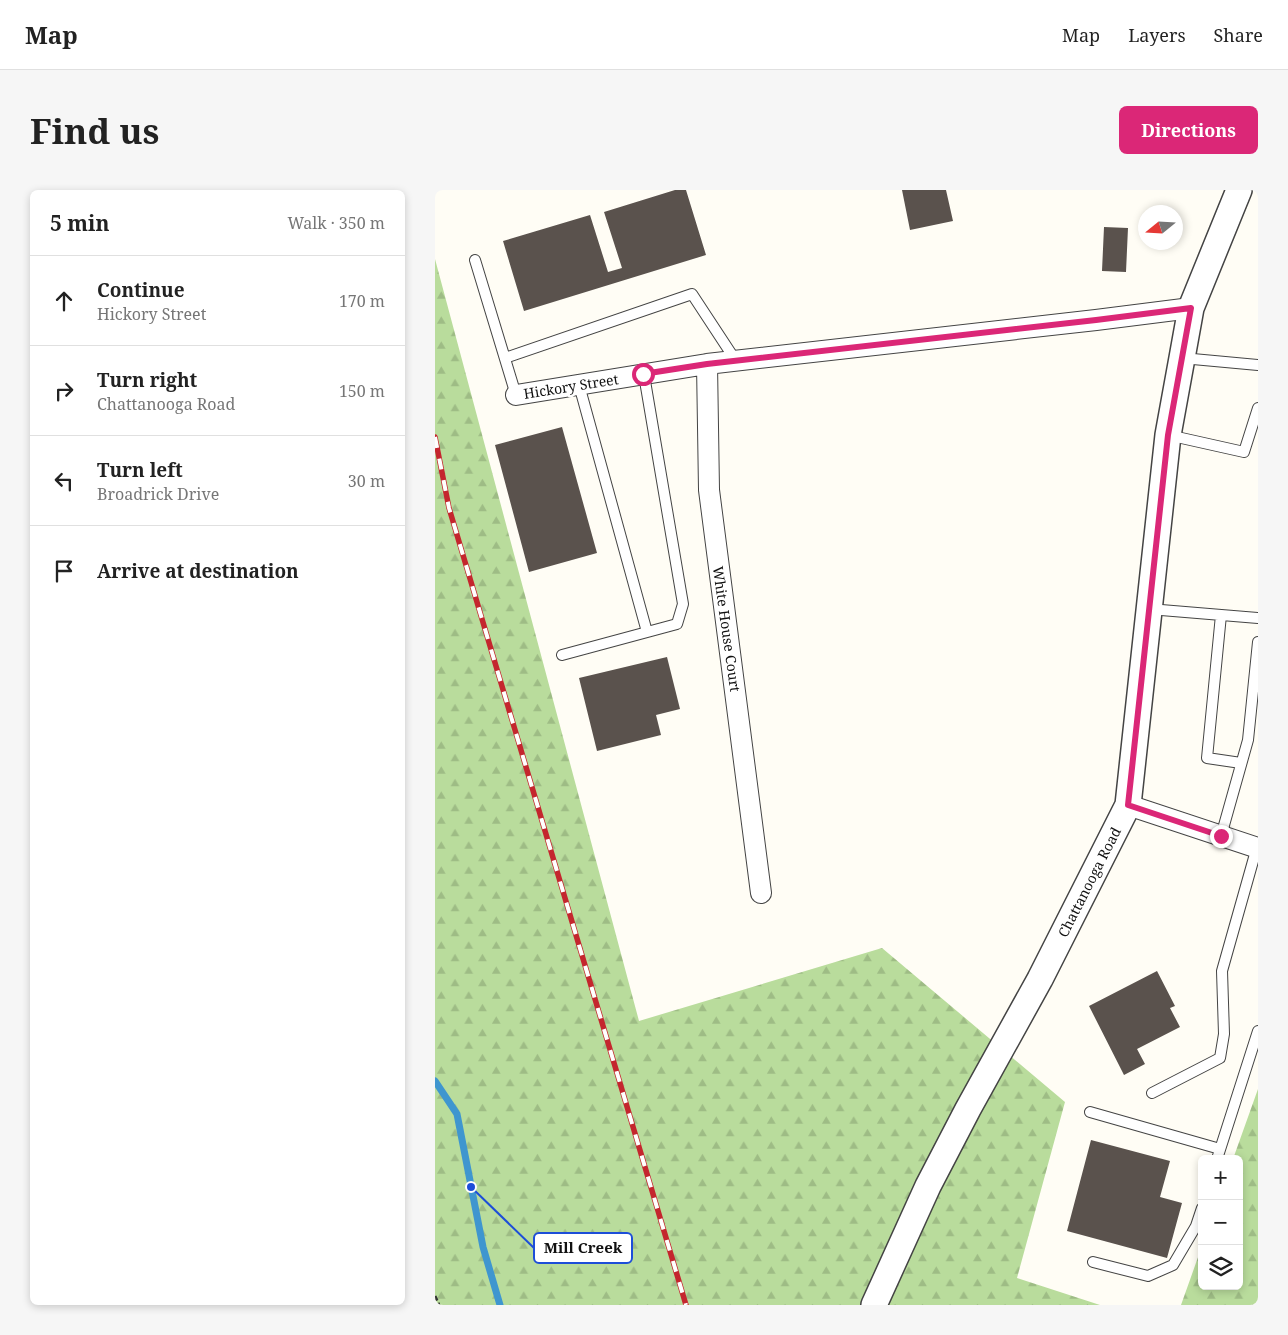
<!DOCTYPE html>
<meta charset="utf-8">
<style>
:root{--surface:#fff;--page:#f6f6f6;--text:#222;--muted:#767676;--line:#e0e0e0;--accent:#db2777}
body{margin:0;font-family:"Noto Serif",serif;background:var(--page);color:var(--text)}
.controls{position:absolute;right:15px;bottom:15px;display:grid;overflow:hidden;border-radius:8px;box-shadow:0 2px 8px #0003}
.controls button{width:45px;height:45px;display:grid;place-items:center;padding:0;border:0;border-bottom:1px solid var(--line);background:var(--surface);color:var(--text);font:25px sans-serif}
.compass{position:absolute;left:703px;top:15px;width:45px;height:45px;border-radius:50%;background:var(--surface);box-shadow:0 2px 8px #0003;rotate:252deg}
.stop{position:absolute;width:15px;height:15px;margin:-11px;border:4px solid #db2777;border-radius:50%;background:#fff}
.stop.end{background:#db2777;border-color:#fff;box-shadow:0 1px 5px #0008}
.list{margin:0;padding:0;list-style:none}
h2{display:flex;justify-content:space-between;align-items:center;height:65px;margin:0;padding:0 20px;font-size:21px}
h2 small{font-size:16px;font-weight:400;color:var(--muted)}
.list li{display:grid;grid-template-columns:32px 1fr auto;gap:15px;align-items:center;box-sizing:border-box;height:90px;padding:0 20px;border-top:1px solid var(--line)}
.list b{display:block;font-size:19px;white-space:nowrap}
.list p{margin:0;font-size:16px;white-space:nowrap;color:var(--muted)}
.list em{font-size:16px;font-style:normal;color:var(--muted)}
.icon{flex:none;width:28px;height:28px;fill:none;stroke:currentColor;stroke-width:2;stroke-linecap:round;stroke-linejoin:round}
.map{position:relative;flex:none;width:823px;height:1115px;overflow:hidden;border-radius:8px}
header{display:flex;align-items:center;gap:30px;box-sizing:border-box;height:70px;padding:0 25px;background:var(--surface);border-bottom:1px solid var(--line)}
header strong{font-size:24px}
nav{display:flex;gap:28px;margin-inline-start:auto;font-size:18px}
.intro{display:flex;align-items:center;justify-content:space-between;box-sizing:border-box;height:120px;padding:0 30px}
h1{margin:0;font-size:35px}
.button{padding:12px 22px;border-radius:8px;background:var(--accent);color:#fff;font-size:18px;font-weight:700}
main{display:flex;gap:30px;padding:0 30px}
aside{flex:1;background:var(--surface);border-radius:8px;box-shadow:0 2px 8px #0003}
.map>svg:first-child{display:block}
.forest{fill:url(#forest-firs)}
.lines{fill:none;stroke-linecap:round;stroke-linejoin:round}
.stream{stroke:#3f96cf;stroke-width:7}
.building{fill:#5a524d}
.service-casing{stroke:#444;stroke-width:12}
.minor-casing{stroke:#444;stroke-width:22}
.tertiary-casing{stroke:#444;stroke-width:28}
.path{stroke:#333;stroke-width:3;stroke-dasharray:5 2.5;stroke-linecap:butt}
.service{stroke:#fff;stroke-width:10}
.minor{stroke:#fff;stroke-width:20}
.tertiary{stroke:#fff;stroke-width:25}
.rail-casing{stroke:#c4262e;stroke-width:5.5}
.rail{stroke:#fff;stroke-width:4;stroke-dasharray:11;stroke-linecap:butt}
.route{stroke:#db2777;stroke-width:6}
.labels{text-anchor:middle;dominant-baseline:central;stroke-width:5;stroke-linejoin:round;paint-order:stroke}
.street-label{font-size:14px;fill:#111;stroke:#fff}
.leader{fill:none;stroke:#1d4ed8;stroke-width:2}
.callout-dot{fill:#1d4ed8;stroke:#fff;stroke-width:2}
.callout{fill:#fff;stroke:#1d4ed8;stroke-width:2}
.callout-label{font-size:15px;text-anchor:middle;font-weight:bold;fill:#111}
</style>
<header>
<strong>Map</strong>
<nav><a>Map</a><a>Layers</a><a>Share</a></nav>
</header>
<div class="intro"><h1>Find us</h1><a class="button">Directions</a></div>
<main>
<aside>
<h2>5 min<small>Walk · 350 m</small></h2>
<ul class="list">
<li><svg class="icon" aria-label="ahead" viewBox="0 0 24 24"><path d="M12 20V5M6 11l6-6 6 6"/></svg><div><b>Continue</b><p>Hickory Street</p></div><em>170 m</em></li>
<li><svg class="icon" aria-label="right" viewBox="0 0 24 24"><path d="M7 20v-9h11M14 6l5 5-5 5"/></svg><div><b>Turn right</b><p>Chattanooga Road</p></div><em>150 m</em></li>
<li><svg class="icon" aria-label="left" viewBox="0 0 24 24"><path d="M17 20v-9H6M10 6l-5 5 5 5"/></svg><div><b>Turn left</b><p>Broadrick Drive</p></div><em>30 m</em></li>
<li><svg class="icon" aria-label="arrive" viewBox="0 0 24 24"><path d="M6 21V4h12l-3 4 3 4H6"/></svg><div><b>Arrive at destination</b></div></li>
</ul>
</aside>
<div class="map">
<svg width="823" height="1115" viewBox="0 0 823 1115">
<defs>
<pattern id="forest-firs" width="22" height="20" patternUnits="userSpaceOnUse" patternTransform="scale(1.25)"><rect width="22" height="20" fill="#b9dc9c"/><path d="M5 1l3.5 6h-7zM16 11l3.5 6h-7z" fill="#9ebc85"/></pattern>
</defs>
<rect width="100%" height="100%" fill="#fffdf5"/>
<path class="forest" d="M0,69L204,831L447,758L630,912L582,1088L665,1115H0Z
M823,899V1115H746L767,1056V1096H804V969H798Z"/>
<g class="lines">
<path class="stream" d="M0,891L22,924L48,1057L65,1115"/>
</g>
<path class="building" d="M240,0H251L271,65L89,121L68,51L155,25L173,82L187,78L169,22Z
M467,0H511L518,31L475,40Z
M669,37L693,38L691,82L667,81Z
M127,237L162,363L94,382L60,255Z
M232,467L245,519L221,525L226,545L162,561L144,488Z
M722,781L740,816L735,818L745,837L702,859L710,874L689,885L654,816Z
M656,950L735,971L725,1007L747,1013L732,1068L632,1041Z"/>
<g class="lines">
<defs>
<path id="service" d="M40,70L81,205
M70,168L257,104L301,171
M747,168L823,175
M144,195L212,442
M733,245L809,262L823,218
M714,419L823,428
M786,425L772,568L806,573
M127,465L242,434L248,414L209,185
M786,646L813,550L823,452
M717,903L785,868L789,844L787,781L822,657
M655,922L785,959
M782,969L823,841
M658,1072L713,1086L738,1075L761,1036L767,1018"/>
<path id="minor" d="M272,174L274,300L326,703
M81,205L272,174L661,130L756,118
M693,615L823,658"/>
<path id="tertiary" d="M439,1115L493,996L533,919L605,789L693,615L733,245L747,168L756,118L804,0"/>
</defs>
<use href="#service" class="service-casing"/>
<use href="#minor" class="minor-casing"/>
<use href="#tertiary" class="tertiary-casing"/>
<path class="path" d="M0,1106L4,1115"/>
<use href="#service" class="service"/>
<use href="#minor" class="minor"/>
<use href="#tertiary" class="tertiary"/>
<defs>
<path id="rail" d="M0,247L14,318L251,1115"/>
</defs>
<use href="#rail" class="rail-casing"/>
<use href="#rail" class="rail"/>
</g>
<g class="lines">
<path class="route" d="M208,184L272,174L661,130L756,118L733,245L693,615L786,646"/>
</g>
<g class="labels">
<g class="street-label">
<text transform="translate(136 196) rotate(-9)">Hickory Street</text>
<text transform="translate(292 439) rotate(82)">White House Court</text>
<text transform="translate(654 692) rotate(-63)">Chattanooga Road</text>
</g>
</g>
<path class="leader" d="M36 997L99 1058"/>
<circle class="callout-dot" cx="36" cy="997" r="5"/>
<rect class="callout" x="99" y="1043" width="98" height="30" rx="5"/>
<g class="callout-label">
<text x="148" y="1063">Mill Creek</text>
</g>
</svg>
<div class="controls">
<button>+</button>
<button>−</button>
<button><svg class="icon" aria-label="layers" viewBox="0 0 24 24"><path d="M12 4l9 5-9 5-9-5zM3 14l9 5 9-5"/></svg></button>
</div>
<svg class="compass" viewBox="-18 -18 36 36"><path d="M0-13l5 13h-10z" fill="#e53935"/><path d="M0 13l5-13h-10z" fill="#767676"/></svg>
<div class="stop" style="left:208px;top:184px"></div>
<div class="stop end" style="left:786px;top:646px"></div>
</div>
</main>
